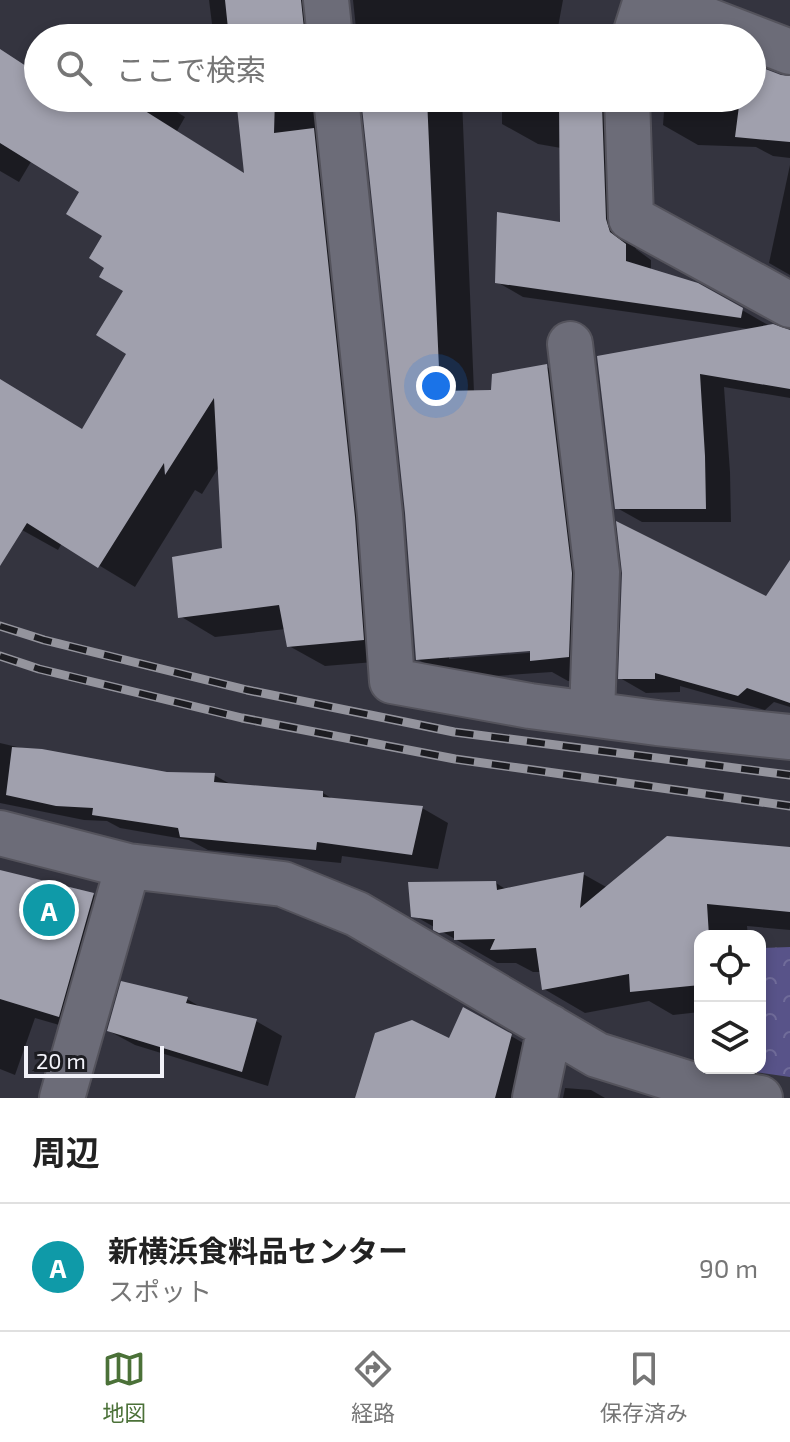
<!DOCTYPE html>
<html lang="ja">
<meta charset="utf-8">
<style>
:root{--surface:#fff;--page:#f6f6f6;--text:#222;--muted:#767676;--line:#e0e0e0;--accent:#4b7138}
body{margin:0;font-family:"Exo 2","Noto Sans JP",sans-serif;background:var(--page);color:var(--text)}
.controls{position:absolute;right:24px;bottom:24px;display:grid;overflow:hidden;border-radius:16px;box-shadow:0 4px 12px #0003}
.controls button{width:72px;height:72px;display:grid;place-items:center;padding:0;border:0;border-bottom:2px solid var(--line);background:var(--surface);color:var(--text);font:40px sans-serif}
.scale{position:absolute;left:24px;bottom:20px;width:140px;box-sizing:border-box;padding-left:8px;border:4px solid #f2f2f9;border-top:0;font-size:22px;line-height:28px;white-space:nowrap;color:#f2f2f9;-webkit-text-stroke:6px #1c1c21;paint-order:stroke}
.you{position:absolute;left:436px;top:386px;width:28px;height:28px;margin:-20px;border:6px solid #fff;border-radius:50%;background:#1a73e8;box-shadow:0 0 0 12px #1a73e833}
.badge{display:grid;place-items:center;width:52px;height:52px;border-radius:50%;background:var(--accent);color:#fff;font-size:26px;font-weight:700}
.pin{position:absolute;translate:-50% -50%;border:4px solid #fff;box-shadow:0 2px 8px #0006}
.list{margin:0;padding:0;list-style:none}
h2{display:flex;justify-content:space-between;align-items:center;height:104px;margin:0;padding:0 32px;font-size:34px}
h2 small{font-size:26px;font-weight:400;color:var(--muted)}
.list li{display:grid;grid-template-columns:52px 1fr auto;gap:24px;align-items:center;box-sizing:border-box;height:128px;padding:0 32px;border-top:2px solid var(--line)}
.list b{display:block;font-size:30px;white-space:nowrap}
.list p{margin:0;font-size:26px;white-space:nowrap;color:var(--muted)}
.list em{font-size:26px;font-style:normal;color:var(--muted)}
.icon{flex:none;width:44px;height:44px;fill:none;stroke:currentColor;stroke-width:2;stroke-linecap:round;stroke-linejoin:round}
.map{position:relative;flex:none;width:790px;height:1098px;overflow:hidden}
.search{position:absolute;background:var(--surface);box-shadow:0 4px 12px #0003;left:24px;right:24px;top:24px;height:88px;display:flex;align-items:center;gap:20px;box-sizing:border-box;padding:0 28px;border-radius:44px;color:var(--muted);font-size:30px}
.sheet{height:232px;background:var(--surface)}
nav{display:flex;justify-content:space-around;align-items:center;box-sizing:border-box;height:112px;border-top:2px solid var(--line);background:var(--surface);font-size:22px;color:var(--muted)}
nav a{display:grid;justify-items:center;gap:4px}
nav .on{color:var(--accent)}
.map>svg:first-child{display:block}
.park{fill:url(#park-crowns)}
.shadow{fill:#0007;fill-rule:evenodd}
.building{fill:#a0a0ad}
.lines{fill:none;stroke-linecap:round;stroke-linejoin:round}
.minor-casing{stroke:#54535c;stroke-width:48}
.minor{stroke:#6c6c78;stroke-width:44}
.rail-casing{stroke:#94949d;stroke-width:9}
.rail{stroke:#1c1c21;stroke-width:6;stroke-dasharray:18;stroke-linecap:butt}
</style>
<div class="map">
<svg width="790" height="1098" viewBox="0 0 790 1098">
<defs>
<pattern id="park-crowns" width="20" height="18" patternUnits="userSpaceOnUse" patternTransform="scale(2)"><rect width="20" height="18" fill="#585389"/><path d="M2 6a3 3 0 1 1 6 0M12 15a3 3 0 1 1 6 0" fill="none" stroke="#706c9a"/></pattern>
</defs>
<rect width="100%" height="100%" fill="#34343f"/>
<path class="park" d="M790,947V1077L748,1071V1068H760V948Z"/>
<path class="shadow" d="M209,0H347L338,38H231V35L212,24Z
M353,0H563L556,38H357Z
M0,61L27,68L38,61V98H175L169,107L185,117L177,131L246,175L238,98H357L399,660L325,666L289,646L286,629L215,637L180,616L225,550L220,465L202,494L195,490L135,587L62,543L58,550L22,530L0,526V388L89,436L129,353L125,290L107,267L104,235L82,191L32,160L19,182L0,171Z
M752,66L790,78V158L773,156L756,147L698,145L663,125L665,98H752Z
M363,98H577V105L602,107L628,122L631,235L636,249L651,260V271L742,310L768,325V327L790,332V398L724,387L730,472L731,522H642L617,508L599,357L749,329L523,297L497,282L562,224L561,148L538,144L502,124V112L462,99L474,392H493L547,367L583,387L604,677L568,681L552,672L453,679L417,659L407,513ZM540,648V652L449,659V655Z
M790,165V275L769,263Z
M766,599L790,601V707L774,702L765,710L680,686V692L646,693L620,678Z
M0,743L30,750L167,774L214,775L232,785L323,793L336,801L422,808L448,823L438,869L342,856L341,863L208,850L189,840L120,828L107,821L84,820L0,803Z
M790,849V930L747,926L748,936H700V1012L673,1015L649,1001L585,1013L544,989L541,972H533L516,963H497L413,915L496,883L507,890L583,874L608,888Z
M0,872L94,895L128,915L94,1035L35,1018L15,1075L0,1069Z
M187,999L204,1009L256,1021L282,1036L268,1086L135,1045L109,1031Z
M475,1015L537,1051V1098H357L450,1041Z
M565,1088L591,1090L605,1098H563Z"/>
<path class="building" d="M225,0H301L305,38H229Z
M452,24H512L511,32H518L516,38H450Z
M0,49L26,66L32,56L38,59V98H149L142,109L244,173L236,98H275L274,133L314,128L355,517L364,640L287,647L279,605L178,618L172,557L222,548L214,398L165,475L164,463L98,568L27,523L0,566V379L82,429L126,354L96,335L123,291L99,277L104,268L89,258L102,236L66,214L79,192L0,143Z
M752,64L781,75L790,76V142L735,137L740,98H752Z
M361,98H427L440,391L491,390L492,374L547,364L572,573L569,657L530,661V651L416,660L405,513Z
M559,102L602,105L606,219L610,232L626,244V261L698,283L743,308L741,318L495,283L497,212L560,222Z
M773,324L790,330V389L700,374L705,456L706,509H615L597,356Z
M616,521L766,596L790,560V703L747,688L738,696L655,673V679H618L622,573Z
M12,747L42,749L167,772L215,773L214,782L323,791V797L423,806L412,855L317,842L316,850L180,837L178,828L92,815L93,808L56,806L6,795Z
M667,836L790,847V912L707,904L709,936H700V985L630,992L629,974L542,990L536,948L490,950L495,939L454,940V931L439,933L433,930V920L411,917L408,882L496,881L497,890L584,872L580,908Z
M0,870L94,893L59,1017L0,999Z
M121,981L188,997L186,1003L257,1019L242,1072L107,1031Z
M463,1007L512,1034L495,1098H355L375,1033L412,1020L449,1038Z"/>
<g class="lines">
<defs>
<path id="minor" d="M326,0L330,38
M655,0L790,52
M634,38L646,0
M336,98L380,515L392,681L530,706L657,723L790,737
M627,98L631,218L790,305
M570,344L597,572L592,714
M0,833L128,866L283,884L357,914L597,1055L706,1089L760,1098
M62,1098L128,866
M535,1098L550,1027"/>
</defs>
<use href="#minor" class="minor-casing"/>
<use href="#minor" class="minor"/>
<defs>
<path id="rail" d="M0,626L44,640L247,690L454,732L790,775
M0,656L39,669L242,718L455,759L790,806"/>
</defs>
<use href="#rail" class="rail-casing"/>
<use href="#rail" class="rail"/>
</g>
</svg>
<div class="controls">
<button><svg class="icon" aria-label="locate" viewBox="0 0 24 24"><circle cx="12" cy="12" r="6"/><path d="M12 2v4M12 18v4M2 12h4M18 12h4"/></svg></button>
<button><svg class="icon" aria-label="layers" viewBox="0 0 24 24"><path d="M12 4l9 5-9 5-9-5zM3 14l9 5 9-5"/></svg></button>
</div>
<div class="scale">20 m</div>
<div class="you"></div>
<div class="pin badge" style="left:49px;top:910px;background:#0f9aa8">A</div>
<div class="search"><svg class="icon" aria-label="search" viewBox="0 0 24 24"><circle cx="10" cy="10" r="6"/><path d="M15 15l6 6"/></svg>ここで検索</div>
</div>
<section class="sheet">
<h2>周辺<small></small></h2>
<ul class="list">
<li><span class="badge" style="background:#0f9aa8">A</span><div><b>新横浜食料品センター</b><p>スポット</p></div><em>90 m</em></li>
</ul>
</section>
<nav>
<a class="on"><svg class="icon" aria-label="map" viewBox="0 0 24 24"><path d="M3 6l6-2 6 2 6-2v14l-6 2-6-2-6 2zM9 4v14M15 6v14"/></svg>地図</a>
<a><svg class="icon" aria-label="directions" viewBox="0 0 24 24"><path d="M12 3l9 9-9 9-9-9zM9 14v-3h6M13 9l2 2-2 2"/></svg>経路</a>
<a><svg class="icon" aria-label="saved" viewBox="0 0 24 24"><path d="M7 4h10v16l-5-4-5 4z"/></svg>保存済み</a>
</nav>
